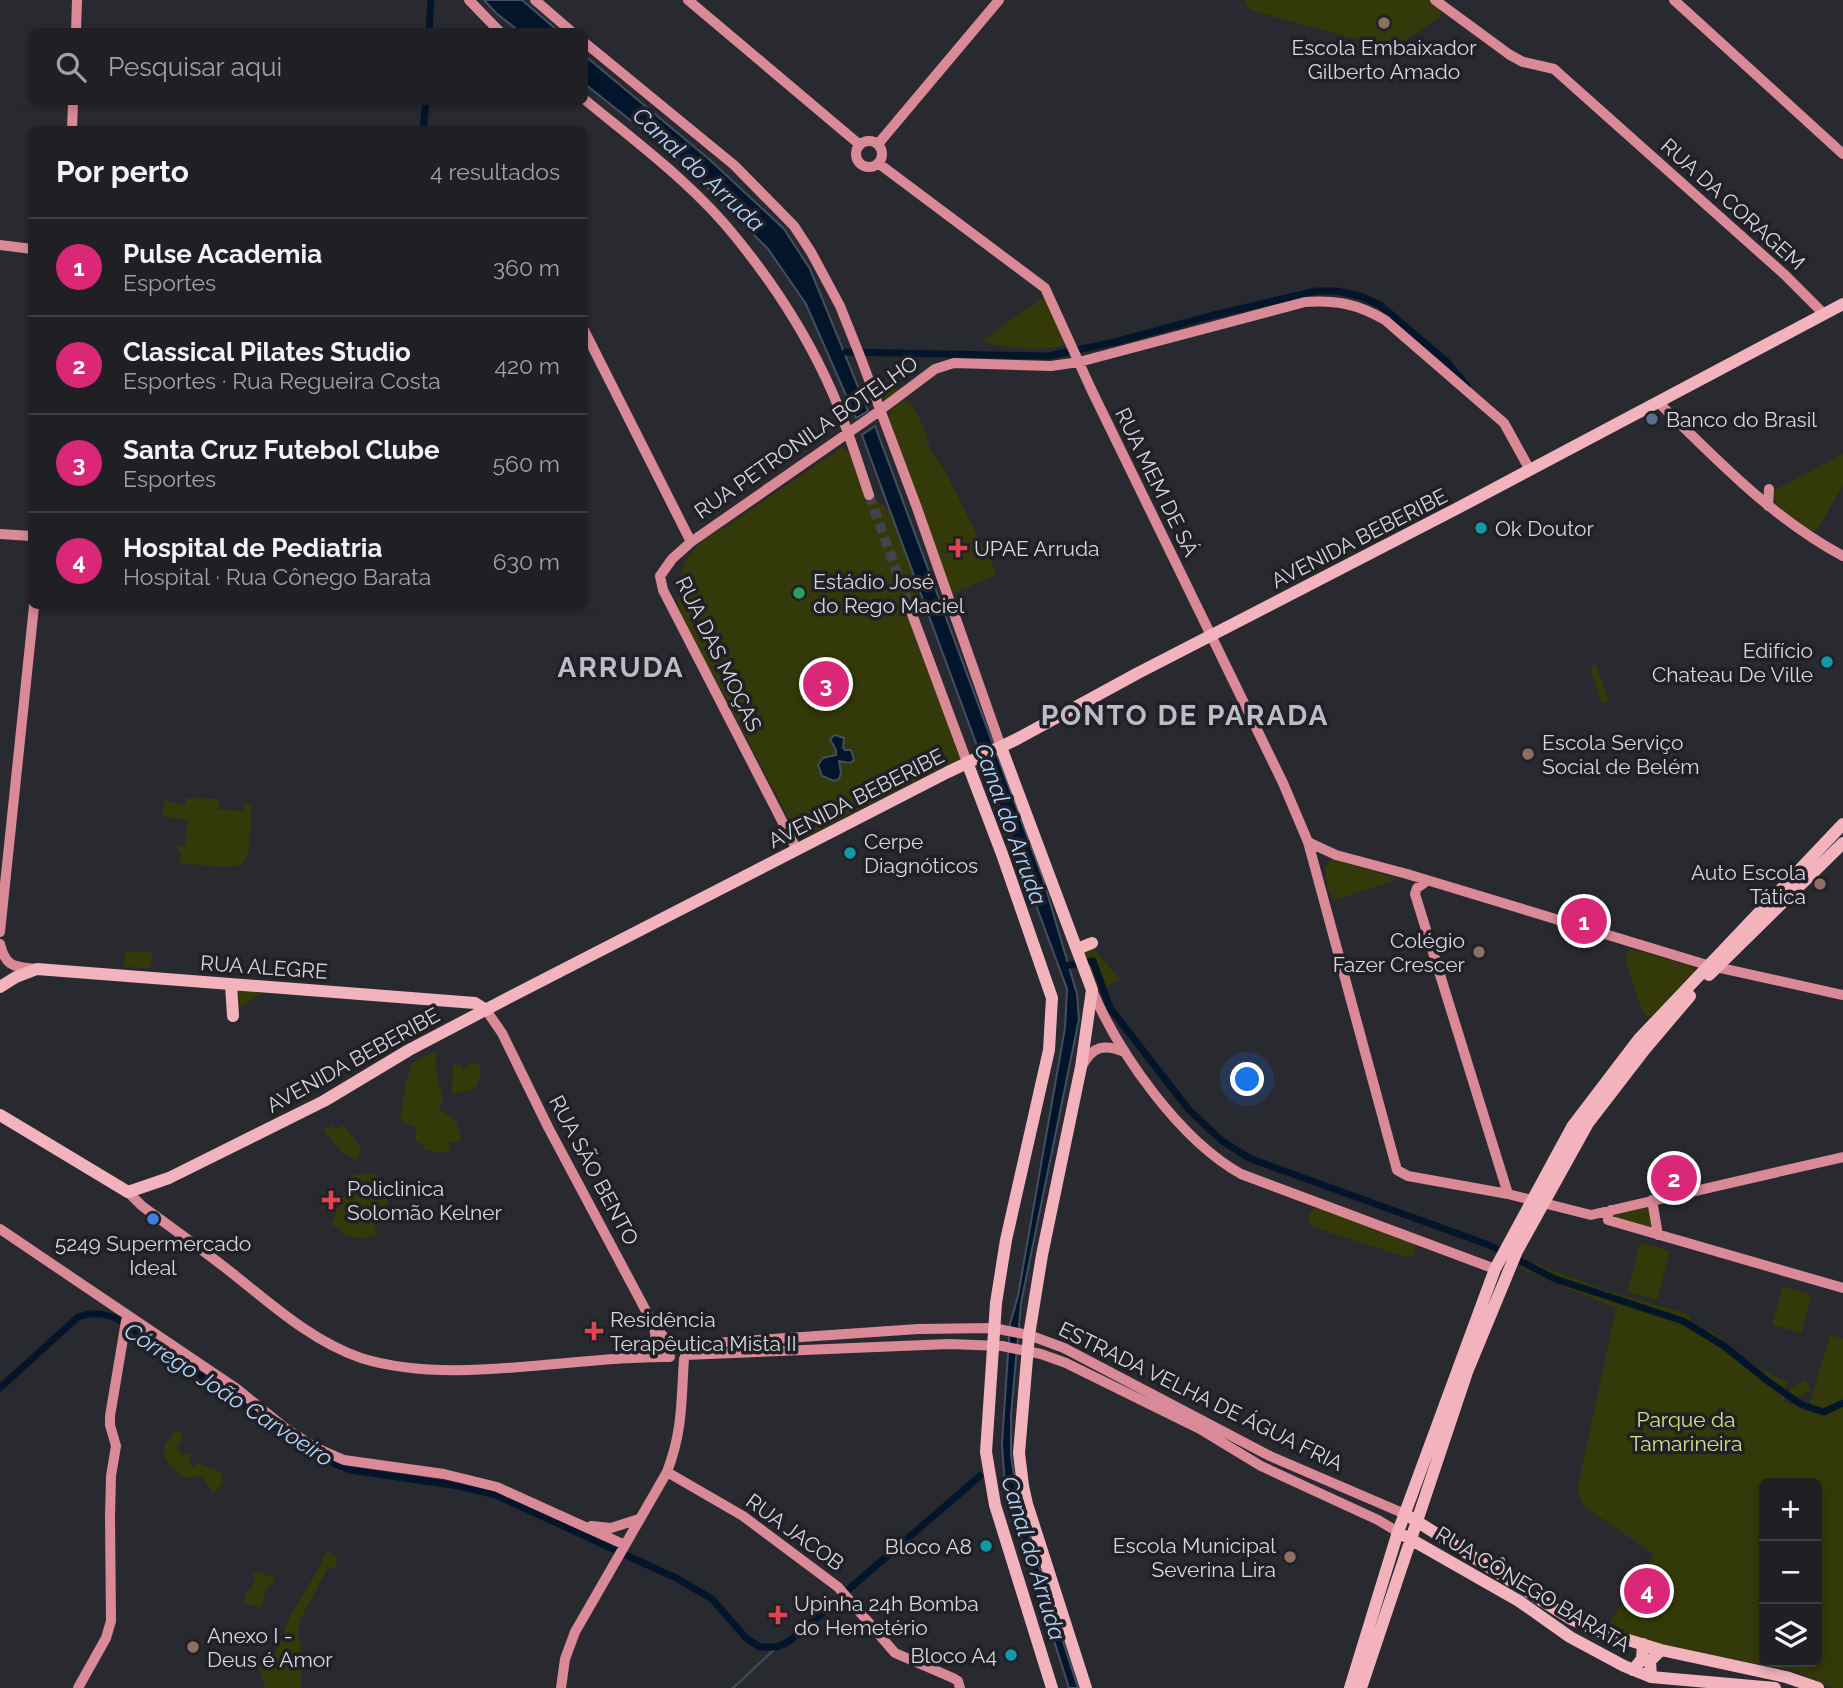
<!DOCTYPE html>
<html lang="pt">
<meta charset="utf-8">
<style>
:root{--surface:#1f1f24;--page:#27272c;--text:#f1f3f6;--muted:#a1a2a6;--line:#3c3d41;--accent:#db2777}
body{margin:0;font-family:Raleway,sans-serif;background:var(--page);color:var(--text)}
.controls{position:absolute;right:21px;bottom:21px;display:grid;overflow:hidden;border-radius:10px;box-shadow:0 4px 10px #0003}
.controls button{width:63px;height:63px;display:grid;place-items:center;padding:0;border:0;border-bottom:2px solid var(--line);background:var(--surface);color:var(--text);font:35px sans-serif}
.you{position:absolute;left:1248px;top:1080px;width:24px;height:24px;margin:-18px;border:5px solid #fff;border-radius:50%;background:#1a73e8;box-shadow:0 0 0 10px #1a73e833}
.badge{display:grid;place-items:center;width:46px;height:46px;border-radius:50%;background:var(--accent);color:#fff;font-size:23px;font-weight:700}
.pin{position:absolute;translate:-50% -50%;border:4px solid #fff;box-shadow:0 2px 7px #0006}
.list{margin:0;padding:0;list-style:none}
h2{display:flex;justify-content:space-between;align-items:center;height:91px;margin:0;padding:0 28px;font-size:30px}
h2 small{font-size:23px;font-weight:400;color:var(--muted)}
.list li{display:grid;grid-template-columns:46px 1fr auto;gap:21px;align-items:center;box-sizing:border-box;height:98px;padding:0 28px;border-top:2px solid var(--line)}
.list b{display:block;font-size:26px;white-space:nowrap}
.list p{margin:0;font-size:23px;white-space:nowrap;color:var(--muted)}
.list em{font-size:23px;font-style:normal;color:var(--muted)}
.icon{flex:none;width:38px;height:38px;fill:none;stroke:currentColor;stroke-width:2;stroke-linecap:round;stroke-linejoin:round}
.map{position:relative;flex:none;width:1843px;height:1688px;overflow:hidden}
.search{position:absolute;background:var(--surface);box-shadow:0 4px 10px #0003;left:28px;top:28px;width:560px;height:77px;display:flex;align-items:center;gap:18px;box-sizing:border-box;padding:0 24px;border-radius:10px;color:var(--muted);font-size:26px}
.panel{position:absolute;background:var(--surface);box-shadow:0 4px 10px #0003;left:28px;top:126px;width:560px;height:483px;border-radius:10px}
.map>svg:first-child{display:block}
.green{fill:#343909;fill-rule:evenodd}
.water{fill:#02152b;stroke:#424f60;stroke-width:2}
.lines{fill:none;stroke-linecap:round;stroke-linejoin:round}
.stream{stroke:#424f60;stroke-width:2}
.canal{stroke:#02152b;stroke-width:7}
.secondary-tunnel{stroke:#43434a;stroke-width:10;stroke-dasharray:10 5;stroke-linecap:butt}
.secondary{stroke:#da8997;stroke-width:10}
.primary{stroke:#f2b3bc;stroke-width:12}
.education-dot{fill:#8d6e63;stroke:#202026;stroke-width:2.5}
.service-dot{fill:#5c6f8a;stroke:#202026;stroke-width:2.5}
.culture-dot{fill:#0f9aa8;stroke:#202026;stroke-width:2.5}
.health-dot{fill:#e0444e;stroke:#202026;stroke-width:2.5}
.leisure-dot{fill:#2e9e5b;stroke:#202026;stroke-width:2.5}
.shop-dot{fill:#3f7fe0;stroke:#202026;stroke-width:2.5}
.labels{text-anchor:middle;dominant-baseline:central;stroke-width:7;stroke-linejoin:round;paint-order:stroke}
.poi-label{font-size:21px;fill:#d6d7db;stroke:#202026;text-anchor:start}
.street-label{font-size:21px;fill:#d6d7db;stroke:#202026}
.park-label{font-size:21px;fill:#d5e285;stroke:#202026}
.water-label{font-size:23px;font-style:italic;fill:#b0d5ff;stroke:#202026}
.district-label{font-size:28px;font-weight:bold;letter-spacing:2px;fill:#bdbdc6;stroke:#202026}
</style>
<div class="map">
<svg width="1843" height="1688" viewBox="0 0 1843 1688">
<rect width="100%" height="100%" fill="#292930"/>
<path class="green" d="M1245,0H1430L1442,13L1439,18L1394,48H1388L1250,10L1246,5Z
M1042,298H1045L1065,343L1064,345C1048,351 997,350 983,340Z
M875,378L903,391L888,399L882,397Z
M901,401L908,402L914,408L924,428L931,451L944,469L995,570L996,575L952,594L888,419L890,411Z
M842,447C858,457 859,477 868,493C874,501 886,506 892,514C908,533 919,582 918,606L907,605L961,758L808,836H801L795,831L712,672L709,673L679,610L678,589L684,563L704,538L726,527Z
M1843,454V485L1818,529L1811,532C1797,521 1774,511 1773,491Z
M1596,664L1609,702L1602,703L1591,672L1592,666Z
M187,798L218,799V809L243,811L245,802L252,806L248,855L241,865L226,867L179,863L181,853L175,846L185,845L188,820L162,816L165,800L184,806Z
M1334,859L1395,878L1397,880L1334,900C1327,891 1322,872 1328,862Z
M1093,947L1120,980L1098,990L1084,952Z
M1629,950H1635L1691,966L1695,971L1652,1016H1647L1642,1011L1625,958Z
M125,951L152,952L151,968L124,967Z
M237,989L265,991L241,1007Z
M435,1051L437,1079L443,1097L439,1109L456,1121L462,1139L455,1143L449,1141L450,1149L443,1153L426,1150L422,1144L415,1141L417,1128L405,1123L400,1118L407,1079L413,1062Z
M470,1063L479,1064L482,1072L475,1089L452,1094L453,1066L460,1064L464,1069Z
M333,1125L335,1129L343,1125L358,1143L361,1151L355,1160L342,1152L323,1130Z
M358,1174H373L390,1185L384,1197L388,1202L382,1218L377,1221L374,1226L379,1232C369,1241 355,1238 343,1235L341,1229L331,1224L352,1176Z
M1649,1207L1653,1229L1611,1216L1612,1215Z
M1317,1208L1414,1243L1416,1252L1412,1256L1406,1257L1312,1227L1308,1217L1311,1211Z
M1640,1243L1670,1251L1657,1300L1627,1292Z
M1524,1259L1604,1290L1691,1315L1688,1327L1711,1331L1752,1365L1787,1382L1784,1402L1808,1409L1830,1335L1843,1339V1688H1833L1794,1671L1671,1647L1605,1629L1654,1554L1585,1507L1577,1492L1616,1308L1519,1268ZM1764,1483H1817V1662H1764Z
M1783,1286L1811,1295L1802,1333L1772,1325Z
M1806,1380L1811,1390L1794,1399L1789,1389Z
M174,1432H180L183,1439L177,1446L178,1451L183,1455L191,1453L189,1460L193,1467L198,1463L221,1472L223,1483L213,1493L201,1475C186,1485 167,1468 164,1452C162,1444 171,1437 174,1432Z
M328,1552L338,1558L336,1567L328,1568L302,1616L297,1630L301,1646V1688H265L258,1663L267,1653L277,1650L291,1614L322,1563V1557Z
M260,1572L266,1576L273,1574L274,1583L266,1588L262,1608L245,1604V1595L255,1582L253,1573Z"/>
<path class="water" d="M484,0H522L558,31H519L496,13Z
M584,55L710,160L784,229L810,269L868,411L856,418L806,304L768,249L679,159L585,84Z
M875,426L1043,879L1077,994L1079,1019L1021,1303L1011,1415V1456L1018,1501L1078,1688H1069L1005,1485L1002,1444L1010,1324L1018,1296L1065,1028L1067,989L862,435Z
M835,735L844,738L843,748L845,750H851L854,760L850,763L839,761L841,773L839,779L834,781L822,776L818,765L823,758L836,755V750L830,739Z"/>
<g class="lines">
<path class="stream" d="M733,1688L777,1647"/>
<path class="canal" d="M429,32L431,0
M423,130L426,102
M846,352L1048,356L1115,342L1214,315L1316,291H1337L1360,296L1380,305L1446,361L1467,386
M1064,966L1093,961L1110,1008L1189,1110L1222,1141L1251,1159L1489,1245L1555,1279L1683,1321L1724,1346L1769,1382L1802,1405L1824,1412L1843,1403
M0,1388L78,1317C93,1312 103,1313 118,1319L317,1456L350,1470L459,1486L496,1495L678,1579L712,1599L746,1638L760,1647H777L788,1642L840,1598
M849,1589L980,1476"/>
<path class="secondary-tunnel" d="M869,495L909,606"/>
<path class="secondary" d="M469,0L500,32
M535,0L572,32
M688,0L860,145
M1435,0L1510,55L1523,62L1554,69L1785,275L1824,314
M1674,0L1843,154
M76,32L77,0
M584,42L734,165L794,226L811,252L840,306L860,356L917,508L1001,747
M584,99C637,143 696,186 738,240C776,287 809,339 833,394C847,427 858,462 869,495
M72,130L73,102
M856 154a13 13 0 1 1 26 0a13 13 0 1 1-26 0Z
M878,144L999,0
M878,163L1045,288L1091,389L1283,783L1308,842L1397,1170L1408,1176L1508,1194L1591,1215L1843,1157
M0,245L32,249
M584,330L691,542
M1659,403C1716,459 1772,518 1843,556
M1768,506L1769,489
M0,534L32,536
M909,606L967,762
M1308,842L1336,855L1407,874L1707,965L1843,995
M797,850L663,590L660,576L672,559L691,542L871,417L935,369L954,363L1051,366L1079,362L1305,302C1337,300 1358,304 1385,320L1504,423L1530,470
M1427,881L1417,888L1415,894L1508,1194
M0,932L34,606
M0,944C6,968 14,966 37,969
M1092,990C1119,1054 1180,1140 1241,1174L1495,1269
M486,1010L502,1033L548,1127L653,1324L671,1346
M1082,1066C1093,1045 1105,1044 1125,1052
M128,1192L142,1206C172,1228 203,1250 232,1273C271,1304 313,1342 361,1358C453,1387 573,1355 670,1357
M1652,1200L1658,1235
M1611,1210L1608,1214V1220L1843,1288
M0,1229L237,1389L285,1428L314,1447L344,1460L444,1474L497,1487L625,1545
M671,1346L918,1329L993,1328L1029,1335L1064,1348L1270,1456L1405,1514
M685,1355L949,1344L1002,1346L1041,1354L1066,1363L1200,1429L1261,1466L1378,1520L1398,1532
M650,1357L657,1348L654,1326
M667,1472L743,1516L838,1587L895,1653L953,1678L958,1681L960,1688
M591,1526L611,1528L639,1519
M78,1688L106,1638L111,1621L110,1517L111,1476L116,1446L110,1425V1416L127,1315
M561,1688L565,1659L575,1632L667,1472C683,1430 681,1402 684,1359"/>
<path class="primary" d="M1001,747L1092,990L1081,1067L1042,1255L1029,1335L1019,1453L1023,1486L1027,1504L1086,1688
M967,762L1002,854L1052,998L1049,1050L1006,1240L996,1303L986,1452L995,1505L1052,1688
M1077,949L1092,943
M1709,975L1843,843
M231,984L233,1016
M0,987L16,977L37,969L475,1003L486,1010
M0,1115L128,1192L169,1178L324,1101L409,1050L508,998L948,772L1017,739L1138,673L1454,510L1843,304
M1410,1517L1571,1619L1602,1632L1661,1650L1786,1677L1818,1688
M1405,1536L1519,1601L1570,1637L1624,1666L1651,1677L1775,1688
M1633,1670L1642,1659L1643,1644
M1651,1677L1650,1661L1661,1650
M1350,1688L1398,1532L1495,1269L1572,1127L1639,1039L1843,824
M1361,1688L1467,1372L1517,1251L1588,1123L1645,1049L1690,996"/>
</g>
<g class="education-dot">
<circle cx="1384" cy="23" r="7"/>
<circle cx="1528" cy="754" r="7"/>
<circle cx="1820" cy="884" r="7"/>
<circle cx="1479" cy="952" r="7"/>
<circle cx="1290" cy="1557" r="7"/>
<circle cx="193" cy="1647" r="7"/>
</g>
<circle class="service-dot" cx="1652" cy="419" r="7"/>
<g class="culture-dot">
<circle cx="1481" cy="528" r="7"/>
<circle cx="1827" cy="662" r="7"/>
<circle cx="850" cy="853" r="7"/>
<circle cx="986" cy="1546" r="7"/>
<circle cx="1011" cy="1655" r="7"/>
</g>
<g class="health-dot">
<path d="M954.5 537.5h7v7h7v7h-7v7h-7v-7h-7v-7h7z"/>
<path d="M327.5 1189.5h7v7h7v7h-7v7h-7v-7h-7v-7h7z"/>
<path d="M590.5 1320.5h7v7h7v7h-7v7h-7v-7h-7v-7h7z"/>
<path d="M774.5 1604.5h7v7h7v7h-7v7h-7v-7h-7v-7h7z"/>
</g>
<circle class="leisure-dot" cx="799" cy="593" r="7"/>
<circle class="shop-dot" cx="153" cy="1219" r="7"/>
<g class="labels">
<g class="poi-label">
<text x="1384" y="47" text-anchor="middle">Escola Embaixador<tspan x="1384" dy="24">Gilberto Amado</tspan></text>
<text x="1666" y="419">Banco do Brasil</text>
<text x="1495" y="528">Ok Doutor</text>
<text x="974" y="548">UPAE Arruda</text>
<text x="813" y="581">Estádio José<tspan x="813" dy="24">do Rego Maciel</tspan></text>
<text x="1813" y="650" text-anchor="end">Edifício<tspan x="1813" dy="24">Chateau De Ville</tspan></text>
<text x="1542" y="742">Escola Serviço<tspan x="1542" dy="24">Social de Belém</tspan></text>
<text x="864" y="841">Cerpe<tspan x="864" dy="24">Diagnóticos</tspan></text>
<text x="1806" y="872" text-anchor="end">Auto Escola<tspan x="1806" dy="24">Tática</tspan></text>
<text x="1465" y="940" text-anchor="end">Colégio<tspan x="1465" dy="24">Fazer Crescer</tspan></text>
<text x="347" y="1188">Policlinica<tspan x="347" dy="24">Solomão Kelner</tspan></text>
<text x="153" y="1243" text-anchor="middle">5249 Supermercado<tspan x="153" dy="24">Ideal</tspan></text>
<text x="610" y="1319">Residência<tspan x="610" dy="24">Terapêutica Mista II</tspan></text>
<text x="1276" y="1545" text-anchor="end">Escola Municipal<tspan x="1276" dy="24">Severina Lira</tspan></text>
<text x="972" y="1546" text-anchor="end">Bloco A8</text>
<text x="794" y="1603">Upinha 24h Bomba<tspan x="794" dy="24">do Hemetério</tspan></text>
<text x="207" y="1635">Anexo I -<tspan x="207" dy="24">Deus é Amor</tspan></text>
<text x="997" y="1655" text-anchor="end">Bloco A4</text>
</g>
<g class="street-label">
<text transform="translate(1733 204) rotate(42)">RUA DA CORAGEM</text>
<text transform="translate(806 437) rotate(-35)">RUA PETRONILA BOTELHO</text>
<text transform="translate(1157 482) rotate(64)">RUA MEM DE SÁ</text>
<text transform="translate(1359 538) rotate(-27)">AVENIDA BEBERIBE</text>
<text transform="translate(719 654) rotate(64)">RUA DAS MOÇAS</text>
<text transform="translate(856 798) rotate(-27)">AVENIDA BEBERIBE</text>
<text transform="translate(264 967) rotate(4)">RUA ALEGRE</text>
<text transform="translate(353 1060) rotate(-29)">AVENIDA BEBERIBE</text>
<text transform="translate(594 1170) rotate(62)">RUA SÃO BENTO</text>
<text transform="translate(1201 1396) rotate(26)">ESTRADA VELHA DE ÁGUA FRIA</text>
<text transform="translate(795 1532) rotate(36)">RUA JACOB</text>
<text transform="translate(1533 1589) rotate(31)">RUA CÔNEGO BARATA</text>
</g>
<g class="park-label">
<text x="1686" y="1419">Parque da<tspan x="1686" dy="24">Tamarineira</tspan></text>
</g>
<g class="water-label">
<text transform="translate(699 169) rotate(43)">Canal do Arruda</text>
<text transform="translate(1011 824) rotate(70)">Canal do Arruda</text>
<text transform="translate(229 1394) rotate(33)">Córrego João Carvoeiro</text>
<text transform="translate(1034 1558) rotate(73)">Canal do Arruda</text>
</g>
<g class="district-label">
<text x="621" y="667">ARRUDA</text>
<text x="1185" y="715">PONTO DE PARADA</text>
</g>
</g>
</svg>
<div class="controls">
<button>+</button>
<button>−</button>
<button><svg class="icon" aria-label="layers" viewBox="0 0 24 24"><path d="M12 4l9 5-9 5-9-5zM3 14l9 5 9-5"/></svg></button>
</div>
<div class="you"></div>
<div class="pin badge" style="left:1584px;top:921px">1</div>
<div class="pin badge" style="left:1674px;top:1178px">2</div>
<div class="pin badge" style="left:826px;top:684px">3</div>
<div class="pin badge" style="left:1647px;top:1591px">4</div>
<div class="search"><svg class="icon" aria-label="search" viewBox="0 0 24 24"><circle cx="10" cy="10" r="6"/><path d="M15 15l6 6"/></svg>Pesquisar aqui</div>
<section class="panel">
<h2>Por perto<small>4 resultados</small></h2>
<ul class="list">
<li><span class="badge">1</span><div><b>Pulse Academia</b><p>Esportes</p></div><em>360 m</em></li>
<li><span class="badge">2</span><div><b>Classical Pilates Studio</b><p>Esportes · Rua Regueira Costa</p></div><em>420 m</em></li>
<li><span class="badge">3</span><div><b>Santa Cruz Futebol Clube</b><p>Esportes</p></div><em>560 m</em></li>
<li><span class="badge">4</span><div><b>Hospital de Pediatria</b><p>Hospital · Rua Cônego Barata</p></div><em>630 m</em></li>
</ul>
</section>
</div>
